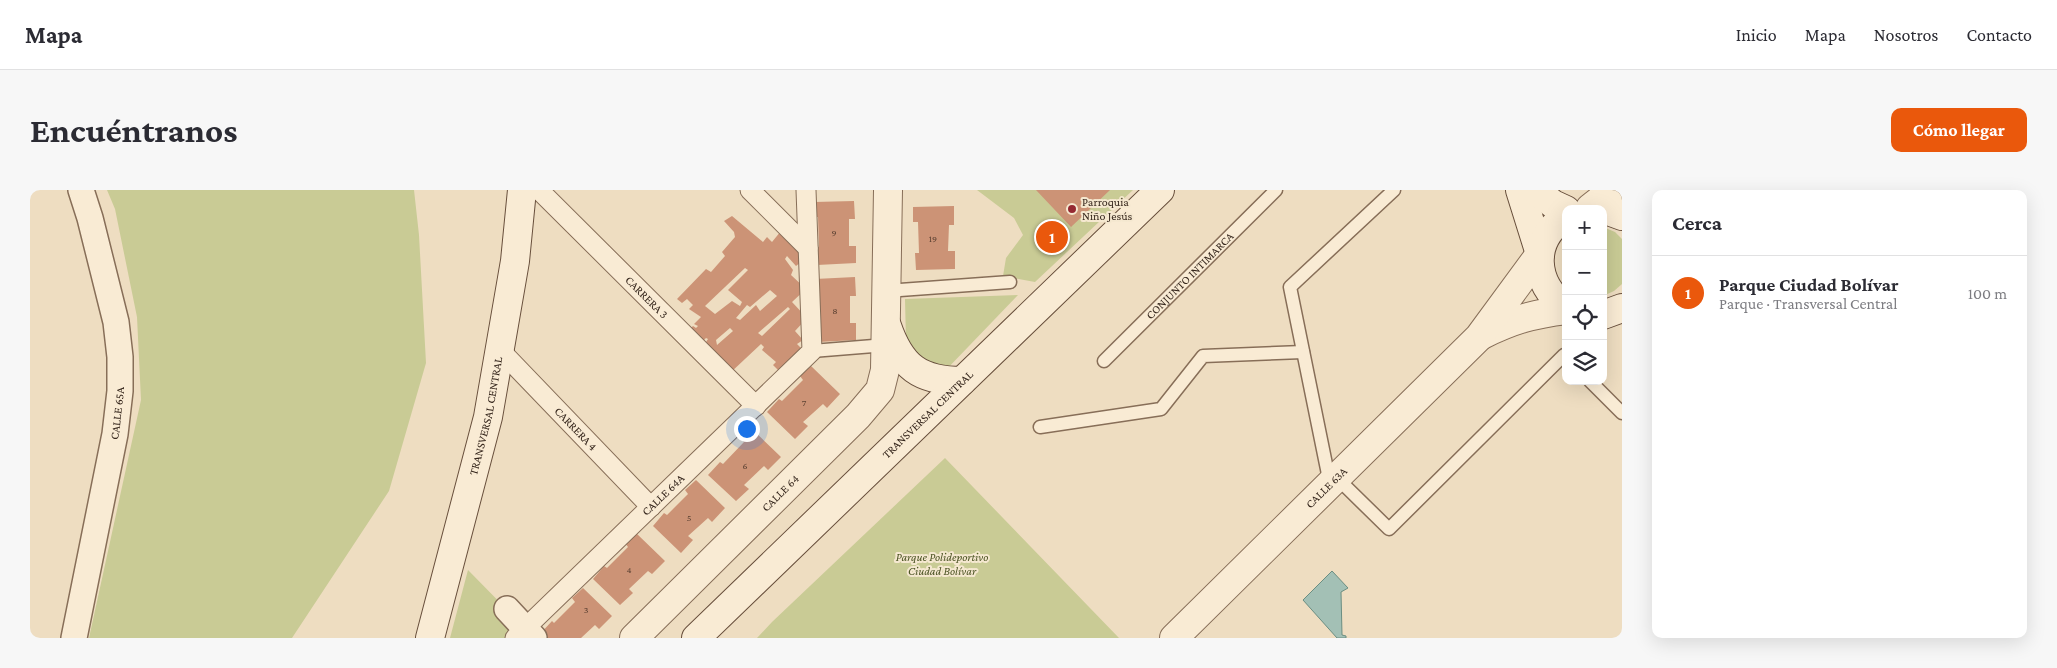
<!DOCTYPE html>
<html lang="es">
<meta charset="utf-8">
<style>
:root{--surface:#fff;--page:#f7f7f7;--text:#2b2b33;--muted:#7c7c81;--line:#e1e1e2;--accent:#ea580c}
body{margin:0;font-family:"Crimson Pro",serif;background:var(--page);color:var(--text)}
.controls{position:absolute;right:15px;top:15px;display:grid;overflow:hidden;border-radius:10px;box-shadow:0 5px 20px #0002}
.controls button{width:45px;height:45px;display:grid;place-items:center;padding:0;border:0;border-bottom:1px solid var(--line);background:var(--surface);color:var(--text);font:25px sans-serif}
.you{position:absolute;left:716px;top:238px;width:18px;height:18px;margin:-12px;border:4px solid #fff;border-radius:50%;background:#1a73e8;box-shadow:0 0 0 8px #1a73e833}
.badge{display:grid;place-items:center;width:32px;height:32px;border-radius:50%;background:var(--accent);color:#fff;font-size:16px;font-weight:700}
.pin{position:absolute;translate:-50% -50%;border:2px solid #fff;box-shadow:0 1px 5px #0006}
.list{margin:0;padding:0;list-style:none}
h2{display:flex;justify-content:space-between;align-items:center;height:65px;margin:0;padding:0 20px;font-size:21px}
h2 small{font-size:16px;font-weight:400;color:var(--muted)}
.list li{display:grid;grid-template-columns:32px 1fr auto;gap:15px;align-items:center;box-sizing:border-box;height:75px;padding:0 20px;border-top:1px solid var(--line)}
.list b{display:block;font-size:19px;white-space:nowrap}
.list p{margin:0;font-size:16px;white-space:nowrap;color:var(--muted)}
.list em{font-size:16px;font-style:normal;color:var(--muted)}
.icon{flex:none;width:28px;height:28px;fill:none;stroke:currentColor;stroke-width:2;stroke-linecap:round;stroke-linejoin:round}
.map{position:relative;flex:none;width:1592px;height:448px;overflow:hidden;border-radius:10px}
header{display:flex;align-items:center;gap:30px;box-sizing:border-box;height:70px;padding:0 25px;background:var(--surface);border-bottom:1px solid var(--line)}
header strong{font-size:24px}
nav{display:flex;gap:28px;margin-inline-start:auto;font-size:18px}
.intro{display:flex;align-items:center;justify-content:space-between;box-sizing:border-box;height:120px;padding:0 30px}
h1{margin:0;font-size:35px}
.button{padding:12px 22px;border-radius:10px;background:var(--accent);color:#fff;font-size:18px;font-weight:700}
main{display:flex;gap:30px;padding:0 30px}
aside{flex:1;background:var(--surface);border-radius:10px;box-shadow:0 5px 20px #0002}
.map>svg:first-child{display:block}
.green{fill:#c9cb95}
.water{fill:#a3c0b5;stroke:#6b8e82}
.building{fill:#cc9376;fill-rule:evenodd}
.lines{fill:none;stroke-linecap:round;stroke-linejoin:round}
.service-casing{stroke:#876e58;stroke-width:15}
.pedestrian-casing{stroke:#876e58;stroke-width:21}
.minor-casing{stroke:#876e58;stroke-width:28}
.tertiary-casing{stroke:#876e58;stroke-width:30}
.secondary-casing{stroke:#684f3c;stroke-width:30}
.service{stroke:#f9ebd4;stroke-width:12}
.pedestrian{stroke:#f9ebd4;stroke-width:19}
.minor{stroke:#f9ebd4;stroke-width:25}
.tertiary{stroke:#f9ebd4;stroke-width:28}
.secondary{stroke:#f9ebd4;stroke-width:28}
.poi-dot{fill:#952932;stroke:#f5e8d0;stroke-width:2}
.labels{text-anchor:middle;dominant-baseline:central;stroke-width:4;stroke-linejoin:round;paint-order:stroke}
.number-label{font-size:10px;fill:#5c4233}
.poi-label{font-size:12px;fill:#36271d;stroke:#f5e8d0;text-anchor:start}
.street-label{font-size:12px;fill:#36271d;stroke:#f5e8d0}
.park-label{font-size:12px;font-style:italic;fill:#4b5323;stroke:#f5e8d0}
</style>
<header>
<strong>Mapa</strong>
<nav><a>Inicio</a><a>Mapa</a><a>Nosotros</a><a>Contacto</a></nav>
</header>
<div class="intro"><h1>Encuéntranos</h1><a class="button">Cómo llegar</a></div>
<main>
<div class="map">
<svg width="1592" height="448" viewBox="0 0 1592 448">
<rect width="100%" height="100%" fill="#eeddc1"/>
<path class="green" d="M77,0H384L389,45L396,173L359,301L262,448H59L111,210L107,127L85,19Z
M947,0H1103L1005,92L973,86L976,68L993,45L984,28Z
M1573,37L1585,42L1592,49V94L1584,101L1573,106Z
M988,105L914,182L902,181L876,152L875,109Z
M915,268L1089,448H727L742,432Z
M438,380L495,438L485,448H420Z"/>
<path class="water" d="M1302,381L1318,398L1311,402L1312,445L1316,446V448H1307L1273,410Z"/>
<path class="building" d="M1006,0H1080L1041,37Z
M824,11L825,29H819V56H826V73L787,75L785,57H789L788,27H784V12Z
M924,16V35H919L918,61H925V79L886,80L885,63H889L888,32H883V17Z
M702,26L733,52L737,47L742,52L751,41L776,68L766,76L757,66L755,69L763,80L761,85L776,99L762,112L777,128L765,141L773,150L767,154L774,161L751,183L743,175L746,172L732,160L734,157L731,154L699,184L676,152L678,149L676,148L671,153L658,141L663,136L666,138L668,136L664,134L671,127L659,119L663,115L657,109L652,113L647,109L676,79L681,82L695,66L692,62L705,47L704,42L694,31ZM715,78L718,80L698,100L712,112L710,116L702,111L685,124L675,116ZM740,100L747,106L730,121L726,115L710,130L706,128L717,115L720,117ZM758,117L760,119L732,146L728,143ZM700,138L703,141L687,155L686,150Z
M825,87L826,106H820V133H826V150L788,152L785,89Z
M781,176L810,204L797,218L793,214L773,232L778,236L765,249L737,222L749,209L752,211L773,190L770,186Z
M722,239L751,267L738,280L734,276L714,295L719,299L706,311L678,285L690,272L693,274L714,252L711,249Z
M666,290L695,318L682,332L678,328L658,346L663,350L651,363L623,336L634,323L637,325L658,304L655,300Z
M606,343L635,371L622,384L618,381L599,399L603,403L590,415L563,389L574,376L577,378L598,357L595,353Z
M553,398L582,426L569,439L565,435L551,448H514L510,444L522,431L524,433L545,412L542,408Z"/>
<g class="lines">
<defs>
<g id="service">
<path d="M856,101L980,92"/>
<path d="M782,161L856,155"/>
<path id="s1" d="M1074,171L1246,0"/>
<path d="M1560,191L1592,223"/>
<path d="M1010,237L1131,219L1173,166L1273,162"/>
<path d="M1306,287L1359,339L1534,165L1536,167"/>
<path d="M1300,294L1260,97L1364,0"/>
</g>
<g id="pedestrian">
<path id="s2" d="M509,0L726,216"/>
<path d="M720,0L778,58"/>
<path id="s3" d="M471,161L621,317"/>
<path id="s4" d="M485,448L782,161L776,0"/>
</g>
<g id="minor">
<path d="M477,419L504,448"/>
<path id="s5" d="M44,448L85,244L90,201V167L86,132L60,28L51,0"/>
</g>
<g id="tertiary">
<path d="M1560,18L1583,0"/>
<path d="M1452,145C1482,130 1503,124 1536,120"/>
<path id="s6" d="M604,448L828,226L850,200L855,180L858,0"/>
<path id="s7" d="M1144,448L1449,147L1510,64"/>
</g>
<g id="secondary">
<path d="M1490,0L1510,64"/>
<path d="M1505,0L1523,14L1536,20"/>
<path d="M1573,19L1592,26"/>
<path d="M1536,26C1499,51 1503,93 1536,118"/>
<path d="M1573,125L1592,118"/>
<path d="M857,136C871,177 890,191 932,191"/>
<path id="s8" d="M400,448L458,227L485,71L492,0"/>
<path id="s9" d="M666,448L1130,0"/>
</g>
</defs>
<use href="#service" class="service-casing"/>
<use href="#pedestrian" class="pedestrian-casing"/>
<use href="#minor" class="minor-casing"/>
<use href="#tertiary" class="tertiary-casing"/>
<use href="#secondary" class="secondary-casing"/>
<use href="#service" class="service"/>
<use href="#pedestrian" class="pedestrian"/>
<use href="#minor" class="minor"/>
<use href="#tertiary" class="tertiary"/>
<use href="#secondary" class="secondary"/>
</g>
<circle class="poi-dot" cx="1042" cy="19" r="5"/>
<g class="labels">
<g class="number-label">
<text x="804" y="42">9</text>
<text x="903" y="48">19</text>
<text x="805" y="120">8</text>
<text x="774" y="212">7</text>
<text x="715" y="275">6</text>
<text x="659" y="327">5</text>
<text x="599" y="379">4</text>
<text x="556" y="419">3</text>
</g>
<g class="poi-label">
<text x="1052" y="12">Parroquia<tspan x="1052" dy="14">Niño Jesús</tspan></text>
</g>
<g class="street-label">
<text stroke="none"><textPath href="#s1" startOffset="121">CONJUNTO INTIMARCA</textPath></text>
<text stroke="none"><textPath href="#s2" startOffset="152">CARRERA 3</textPath></text>
<text stroke="none"><textPath href="#s5" startOffset="229">CALLE 65A</textPath></text>
<text stroke="none"><textPath href="#s9" startOffset="322">TRANSVERSAL CENTRAL</textPath></text>
<text stroke="none"><textPath href="#s8" startOffset="229">TRANSVERSAL CENTRAL</textPath></text>
<text stroke="none"><textPath href="#s3" startOffset="108">CARRERA 4</textPath></text>
<text stroke="none"><textPath href="#s7" startOffset="214">CALLE 63A</textPath></text>
<text stroke="none"><textPath href="#s6" startOffset="206">CALLE 64</textPath></text>
<text stroke="none"><textPath href="#s4" startOffset="206">CALLE 64A</textPath></text>
</g>
<g class="park-label">
<text x="912" y="367">Parque Polideportivo<tspan x="912" dy="14">Ciudad Bolívar</tspan></text>
</g>
</g>
</svg>
<div class="controls">
<button>+</button>
<button>−</button>
<button><svg class="icon" aria-label="locate" viewBox="0 0 24 24"><circle cx="12" cy="12" r="6"/><path d="M12 2v4M12 18v4M2 12h4M18 12h4"/></svg></button>
<button><svg class="icon" aria-label="layers" viewBox="0 0 24 24"><path d="M12 4l9 5-9 5-9-5zM3 14l9 5 9-5"/></svg></button>
</div>
<div class="you"></div>
<div class="pin badge" style="left:1022px;top:47px">1</div>
</div>
<aside>
<h2>Cerca<small></small></h2>
<ul class="list">
<li><span class="badge">1</span><div><b>Parque Ciudad Bolívar</b><p>Parque · Transversal Central</p></div><em>100 m</em></li>
</ul>
</aside>
</main>
